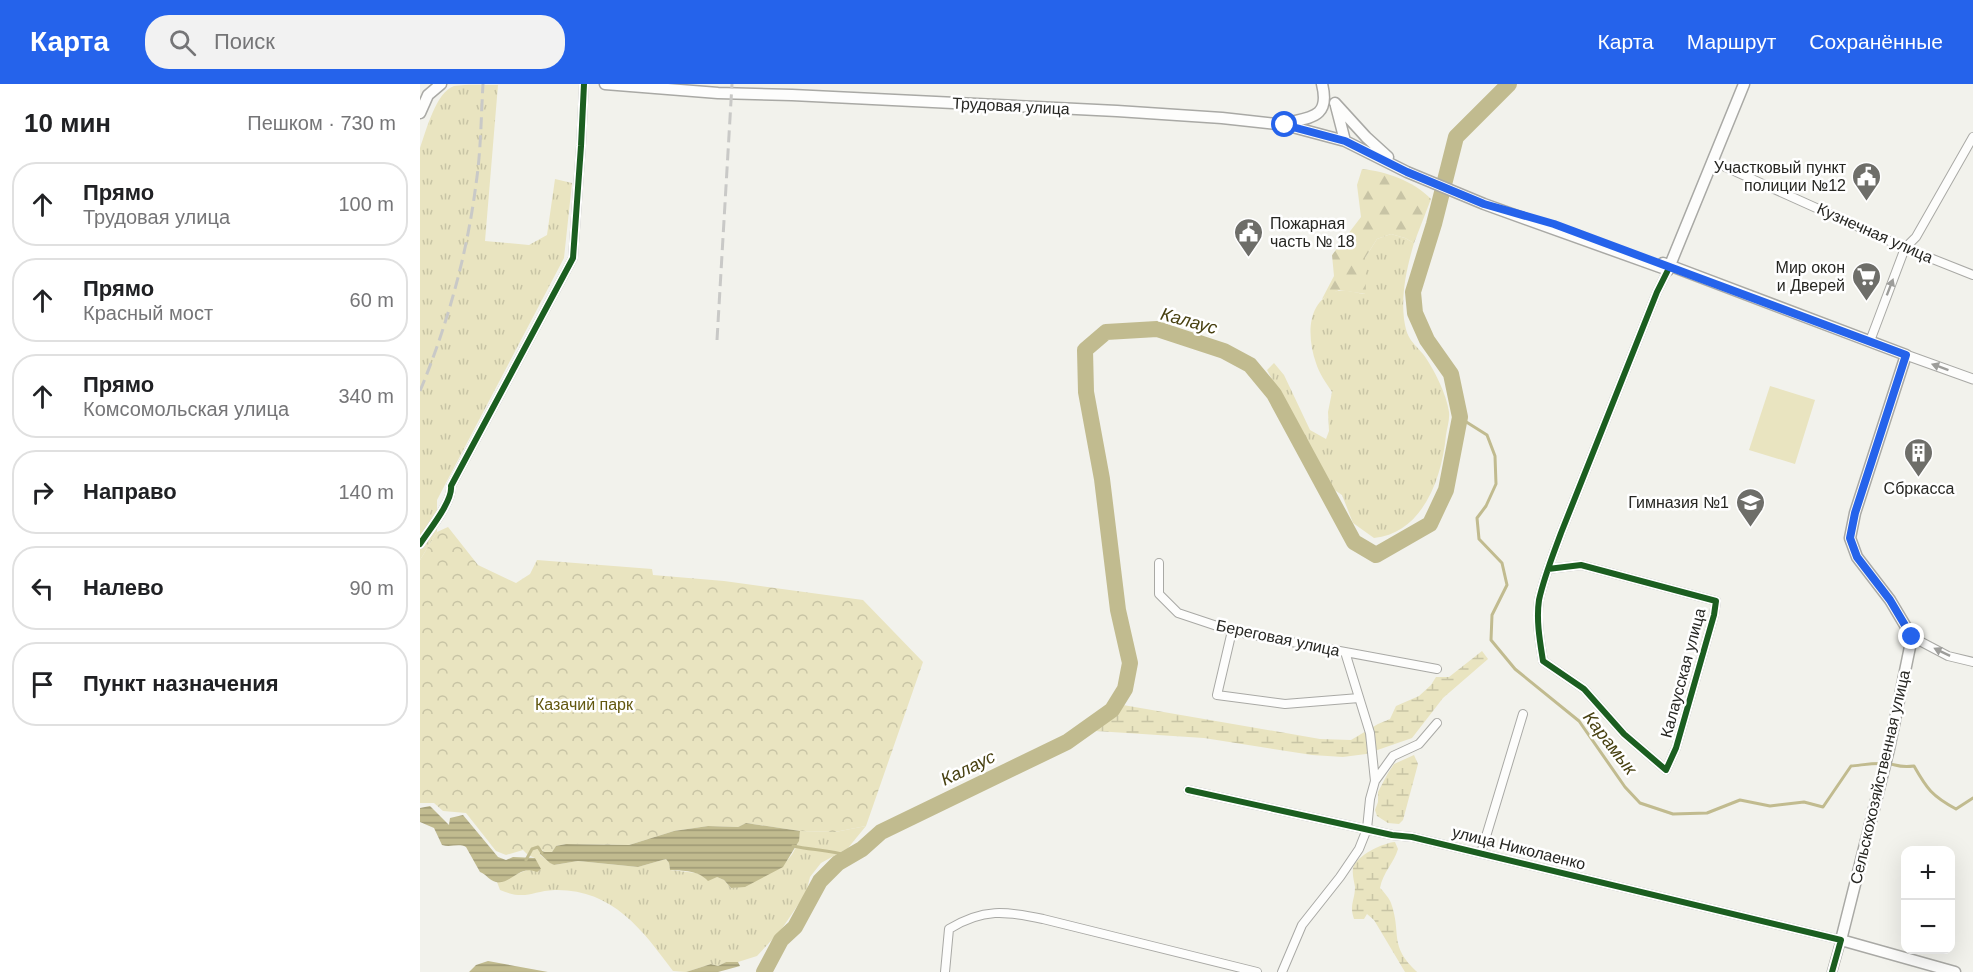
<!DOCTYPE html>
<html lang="ru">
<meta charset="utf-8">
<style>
:root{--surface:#fff;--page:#f2f2f2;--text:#202124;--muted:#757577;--line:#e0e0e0;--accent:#2563eb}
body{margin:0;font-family:Arial,sans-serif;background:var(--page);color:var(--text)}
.controls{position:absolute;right:18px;bottom:18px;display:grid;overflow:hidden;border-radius:12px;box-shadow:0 6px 24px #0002}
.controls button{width:54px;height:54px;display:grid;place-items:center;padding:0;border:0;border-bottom:2px solid var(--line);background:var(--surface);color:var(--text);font:30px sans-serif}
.stop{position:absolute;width:18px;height:18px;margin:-14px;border:4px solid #2563eb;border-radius:50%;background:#fff}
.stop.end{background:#2563eb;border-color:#fff;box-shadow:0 2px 6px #0008}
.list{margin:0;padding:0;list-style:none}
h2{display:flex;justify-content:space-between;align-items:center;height:78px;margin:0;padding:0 24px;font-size:26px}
h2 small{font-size:20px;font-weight:400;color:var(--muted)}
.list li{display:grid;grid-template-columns:39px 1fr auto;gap:18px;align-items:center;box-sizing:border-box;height:84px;margin:0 12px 12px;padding:0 12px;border:2px solid var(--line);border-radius:24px}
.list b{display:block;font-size:22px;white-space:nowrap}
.list p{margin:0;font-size:20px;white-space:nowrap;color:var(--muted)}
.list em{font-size:20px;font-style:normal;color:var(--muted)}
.icon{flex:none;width:33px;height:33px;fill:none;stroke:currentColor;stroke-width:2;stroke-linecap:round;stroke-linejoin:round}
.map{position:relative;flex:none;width:1553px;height:888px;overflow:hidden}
header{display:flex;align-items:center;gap:36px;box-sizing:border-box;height:84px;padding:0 30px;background:var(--accent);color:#fff}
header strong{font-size:28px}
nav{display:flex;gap:33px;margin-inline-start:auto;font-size:21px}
.search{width:420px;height:54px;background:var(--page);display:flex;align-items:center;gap:15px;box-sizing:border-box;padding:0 21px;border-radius:24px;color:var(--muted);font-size:22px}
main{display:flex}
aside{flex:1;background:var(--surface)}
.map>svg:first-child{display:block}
.grass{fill:url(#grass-tufts)}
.forest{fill:url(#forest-firs)}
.wetland{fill:url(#wetland-marsh)}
.park{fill:url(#park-crowns)}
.garden{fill:#e9e4c0}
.water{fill:url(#water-rules)}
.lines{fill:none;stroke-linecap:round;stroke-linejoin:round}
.stream{stroke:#c1bb8f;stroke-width:3}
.river{stroke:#c1bb8f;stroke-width:16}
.minor-casing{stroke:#a9a9a5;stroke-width:10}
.tertiary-casing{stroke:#a9a9a5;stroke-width:11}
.secondary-casing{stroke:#a9a9a5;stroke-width:13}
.minor{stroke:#fdfdfc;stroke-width:8}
.tertiary{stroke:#fdfdfc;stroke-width:9}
.secondary{stroke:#fdfdfc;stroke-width:10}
.rail{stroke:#c9c9c7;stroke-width:3;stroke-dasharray:12 6;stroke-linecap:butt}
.cycleway-casing{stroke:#fff;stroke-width:10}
.cycleway{stroke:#1b5e20;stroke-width:6}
.oneway{fill:#9d9d9a}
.route{stroke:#2563eb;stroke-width:8}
.labels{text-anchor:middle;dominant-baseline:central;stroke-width:5;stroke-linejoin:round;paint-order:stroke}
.street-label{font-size:16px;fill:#272723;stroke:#fff}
.poi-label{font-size:16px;fill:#272723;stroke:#fff;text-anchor:end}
.park-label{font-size:16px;fill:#62570f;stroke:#fff}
.water-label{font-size:18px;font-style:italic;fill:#484111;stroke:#fff}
</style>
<header>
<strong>Карта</strong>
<div class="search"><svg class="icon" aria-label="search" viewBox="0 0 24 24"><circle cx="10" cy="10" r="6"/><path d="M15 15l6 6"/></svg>Поиск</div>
<nav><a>Карта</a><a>Маршрут</a><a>Сохранённые</a></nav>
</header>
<main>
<aside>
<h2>10 мин<small>Пешком · 730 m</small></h2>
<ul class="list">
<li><svg class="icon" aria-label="ahead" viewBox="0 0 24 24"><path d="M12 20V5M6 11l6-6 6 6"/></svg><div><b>Прямо</b><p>Трудовая улица</p></div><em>100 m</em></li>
<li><svg class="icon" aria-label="ahead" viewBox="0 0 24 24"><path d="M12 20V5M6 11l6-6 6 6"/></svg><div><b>Прямо</b><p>Красный мост</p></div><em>60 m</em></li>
<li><svg class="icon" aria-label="ahead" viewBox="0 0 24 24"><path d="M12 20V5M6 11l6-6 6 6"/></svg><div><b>Прямо</b><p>Комсомольская улица</p></div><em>340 m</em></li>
<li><svg class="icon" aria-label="right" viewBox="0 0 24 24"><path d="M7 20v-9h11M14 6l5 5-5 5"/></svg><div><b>Направо</b></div><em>140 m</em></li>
<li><svg class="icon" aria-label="left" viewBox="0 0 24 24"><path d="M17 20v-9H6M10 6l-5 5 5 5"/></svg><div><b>Налево</b></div><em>90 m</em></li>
<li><svg class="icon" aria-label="arrive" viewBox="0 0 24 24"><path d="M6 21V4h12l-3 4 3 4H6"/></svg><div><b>Пункт назначения</b></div></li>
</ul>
</aside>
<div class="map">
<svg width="1553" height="888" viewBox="0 0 1553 888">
<defs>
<pattern id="grass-tufts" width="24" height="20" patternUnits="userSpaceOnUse" patternTransform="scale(1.5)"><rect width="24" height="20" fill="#e9e4c0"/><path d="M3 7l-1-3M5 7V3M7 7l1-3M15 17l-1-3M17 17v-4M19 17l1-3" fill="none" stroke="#c8c4a5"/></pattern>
<pattern id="forest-firs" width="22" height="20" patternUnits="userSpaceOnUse" patternTransform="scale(1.5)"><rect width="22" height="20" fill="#e9e4c0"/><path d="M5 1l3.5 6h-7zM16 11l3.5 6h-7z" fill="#c8c4a5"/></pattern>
<pattern id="wetland-marsh" width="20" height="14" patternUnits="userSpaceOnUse" patternTransform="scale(1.5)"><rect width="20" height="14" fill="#e9e4c0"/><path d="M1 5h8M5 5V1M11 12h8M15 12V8" fill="none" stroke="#c8c4a5"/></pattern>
<pattern id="park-crowns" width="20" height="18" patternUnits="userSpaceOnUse" patternTransform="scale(1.5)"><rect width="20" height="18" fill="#e9e4c0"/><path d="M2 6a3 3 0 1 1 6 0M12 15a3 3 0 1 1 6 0" fill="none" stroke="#c8c4a5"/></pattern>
<pattern id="water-rules" width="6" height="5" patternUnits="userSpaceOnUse" patternTransform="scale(1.5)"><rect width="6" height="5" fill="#c1bb8f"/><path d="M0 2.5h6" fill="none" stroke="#9d9874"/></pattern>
</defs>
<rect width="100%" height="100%" fill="#f2f2ec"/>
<path class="grass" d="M78,1L65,157L109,161L127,151L135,95L152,99L144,174L17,416V448L0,476V64C6,47 16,8 34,2C47,0 64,1 78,1Z
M971,150L985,154L994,159C987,183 981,209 984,235C987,255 991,256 1003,270C1013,283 1027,311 1029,328C1030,335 1027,344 1026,351C1022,394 1003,449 954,454L933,439L922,411L913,405L847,286L854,279L864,291L890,346L906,355L909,347L908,328L912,308C906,299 899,289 896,279C887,253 886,217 917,207C925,205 937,209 945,210V174L957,155Z
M446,742L428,764L401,779L390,793L386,809L361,846L337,872L318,878H306L298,882L291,880L266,888L253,887C222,845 192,805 135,806C111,807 106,817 80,806L77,798C89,796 98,788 111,785L115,774L108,771L112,765L118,763L120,766V771L134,781L158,777L218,783L246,775L249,779L250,786L276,789L284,792L297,793L304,796L311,804L317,803C347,790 375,785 380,747L415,748Z"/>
<path class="forest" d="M942,85C965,87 994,97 1011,115L994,159L985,154L971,150L957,155L945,174L946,210L919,206L902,215L914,192L912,171L941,133L937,101Z"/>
<path class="wetland" d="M1062,567L1068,575L1023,614L992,654L946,670L923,673L892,671L784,654L676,647L703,621L900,655L931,656L958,640L970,635L976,622L999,612L1011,601L1016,593H1029Z
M994,671L998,680L983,736L979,740L968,739L957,732L955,726L958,718V708L968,689L974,680Z
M975,758L978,765C974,779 963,788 960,804C964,808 969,814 971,819C982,850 968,861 997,888H985L954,836L947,830L944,835H934C929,821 935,816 935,803C934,796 932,791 933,784C937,771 963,759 975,758Z"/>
<path class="park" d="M28,443L58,481L96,499L110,490L117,476L232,485L233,491L304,497L443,516L503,578L446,742L415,748L380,747L326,739L318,743L288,742L254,747L209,761L146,760L136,762L132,768H125L118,763L112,765L108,771L103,766L86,771L76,767L46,729L23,727L14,719H0V476L17,448Z"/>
<path class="garden" d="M1350,302L1395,316L1375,380L1329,366Z"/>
<path class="water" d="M10,722L29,741L30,734L43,731L78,773L86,776L93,773L115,774L121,785L117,788C99,780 91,801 76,798C70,797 66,790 60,788L46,763C38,759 30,764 22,761L14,744L0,738V724Z
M326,739L380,747L379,757L363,783L325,803L311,804L304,796L297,793L288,797C278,786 264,787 250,786L249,779L246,775L218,783L158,777L134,781L130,779L120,770V766L125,768H132L136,762L146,760L209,761L254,747L288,742L318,743Z
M68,877L128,888H49L56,881Z
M306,878H318L320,882L298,888H266L291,880L298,882Z"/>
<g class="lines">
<path class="stream" d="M1040,334L1067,351L1075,372L1076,400L1066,422L1057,434L1059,455L1082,479L1087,501L1072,531L1071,556L1095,585L1159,637L1205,703L1220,719L1253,730L1287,729L1320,716L1350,722L1384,718L1403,723L1431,682C1444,681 1461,677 1475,681C1482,683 1486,683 1494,682C1507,705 1512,712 1536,725L1553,714
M373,762C391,766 410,766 429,772
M106,776L112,765L118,763L122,769"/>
<path class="river" d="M344,888L361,856L375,843L400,797L418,779L442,765L461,748L647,658L692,626L705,605L710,579L698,526L682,395L666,308L665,266L686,248L737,245L804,267L830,281L854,310L934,458L956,471L1010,440L1026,406L1040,333L1031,290L1007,256L995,229L993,208L1014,140L1036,53L1089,0"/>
<defs>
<path id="minor" d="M1292,77L1485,164L1553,191
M1450,257L1485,164L1496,153L1553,53
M0,460C9,446 33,417 31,402L153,174L161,62L164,0
M739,479V510L758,529L812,547L1017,585
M1128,485L1161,481L1296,517L1294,531L1256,664L1246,686L1204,650L1164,605L1123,577C1120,558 1116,536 1119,516C1124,493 1133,471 1141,449L1237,208L1248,186
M812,547L797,611L865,620L939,614
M1492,553L1528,572L1553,578
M955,697L973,672L999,660L1017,639
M768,706L972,751L992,753L1421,856
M1061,769L1103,630
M525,888L529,845C563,824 586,827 623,835L837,888
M862,888L882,841L920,793L939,765L947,745L950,715L955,697L950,649L925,568"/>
<path id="tertiary" d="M1486,271L1553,295
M1412,888L1421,856"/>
<path id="secondary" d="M185,0L298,9L372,11L697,27L802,34L865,41L925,57L987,88L1064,120L1248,186L1324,0
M915,19L946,53L968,73
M916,22L925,57
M0,29L8,11L21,0
M862,40C888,33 911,36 902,0
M1243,179L1486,271L1435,429L1430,454L1437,473L1470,516L1492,553L1469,665L1421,856L1535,888"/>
</defs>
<use href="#minor" class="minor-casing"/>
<use href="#tertiary" class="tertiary-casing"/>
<use href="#secondary" class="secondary-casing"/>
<use href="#minor" class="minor"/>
<use href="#tertiary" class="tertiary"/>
<use href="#secondary" class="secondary"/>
<path class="rail" d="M297,256L312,0
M0,307C27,242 47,171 56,100C61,67 61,33 63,0"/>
<defs>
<path id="cycleway" d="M0,460C9,446 33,417 31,402L153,174L161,62L164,0
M1128,485L1161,481L1296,517L1294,531L1256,664L1246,686L1204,650L1164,605L1123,577C1120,558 1116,536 1119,516C1124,493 1133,471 1141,449L1237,208L1248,186
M768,706L972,751L992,753L1421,856L1412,888"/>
</defs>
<use href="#cycleway" class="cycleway-casing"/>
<use href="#cycleway" class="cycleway"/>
</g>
<defs><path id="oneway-solid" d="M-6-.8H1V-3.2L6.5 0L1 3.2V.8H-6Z" transform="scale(1.5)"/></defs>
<g class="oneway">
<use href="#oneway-solid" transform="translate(1470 203) rotate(-69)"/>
<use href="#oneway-solid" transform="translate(1520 283) rotate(-160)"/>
<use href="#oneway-solid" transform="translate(1522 568) rotate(-154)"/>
</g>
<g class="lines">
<path class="route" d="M865,41L925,57L987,88L1064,120L1134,140L1486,271L1435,429L1430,454L1437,473L1470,516L1492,553"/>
</g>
<defs>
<symbol id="civic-pin" viewBox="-11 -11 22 30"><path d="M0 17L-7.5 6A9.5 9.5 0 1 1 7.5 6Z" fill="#6e6e69" stroke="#fff"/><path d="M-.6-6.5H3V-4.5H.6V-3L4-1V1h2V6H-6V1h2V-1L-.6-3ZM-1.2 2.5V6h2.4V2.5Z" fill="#fff"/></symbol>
<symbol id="supermarket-pin" viewBox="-11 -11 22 30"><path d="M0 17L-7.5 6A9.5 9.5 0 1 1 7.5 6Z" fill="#6e6e69" stroke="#fff"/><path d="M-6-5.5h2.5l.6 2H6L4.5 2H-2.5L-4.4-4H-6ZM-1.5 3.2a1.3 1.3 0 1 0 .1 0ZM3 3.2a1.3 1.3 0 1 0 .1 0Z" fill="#fff"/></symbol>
<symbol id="building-pin" viewBox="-11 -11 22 30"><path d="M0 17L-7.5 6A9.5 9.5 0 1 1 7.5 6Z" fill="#6e6e69" stroke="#fff"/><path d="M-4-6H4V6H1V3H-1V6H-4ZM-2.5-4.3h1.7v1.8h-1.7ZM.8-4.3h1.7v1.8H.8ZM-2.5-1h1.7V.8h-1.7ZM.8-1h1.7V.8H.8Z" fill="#fff"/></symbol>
<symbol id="school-pin" viewBox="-11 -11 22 30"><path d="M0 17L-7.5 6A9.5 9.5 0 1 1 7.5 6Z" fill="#6e6e69" stroke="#fff"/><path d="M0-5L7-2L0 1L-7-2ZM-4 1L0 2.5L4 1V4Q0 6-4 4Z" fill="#fff"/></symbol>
</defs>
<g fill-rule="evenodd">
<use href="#civic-pin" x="1430" y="76" width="33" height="45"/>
<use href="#civic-pin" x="812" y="132" width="33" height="45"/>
<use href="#supermarket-pin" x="1430" y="176" width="33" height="45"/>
<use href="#building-pin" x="1482" y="352" width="33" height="45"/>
<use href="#school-pin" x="1314" y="402" width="33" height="45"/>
</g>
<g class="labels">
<g class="street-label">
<text transform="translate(591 22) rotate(3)">Трудовая улица</text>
<text transform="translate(1455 149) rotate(24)">Кузнечная улица</text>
<text transform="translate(858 554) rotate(12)">Береговая улица</text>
<text transform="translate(1263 589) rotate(-75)">Калаусская улица</text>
<text transform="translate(1460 693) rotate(-77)">Сельскохозяйственная улица</text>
<text transform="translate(1099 764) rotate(14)">улица Николаенко</text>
</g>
<g class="poi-label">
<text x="1426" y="83">Участковый пункт<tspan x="1426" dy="18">полиции №12</tspan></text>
<text x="850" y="139" text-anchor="start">Пожарная<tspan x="850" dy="18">часть № 18</tspan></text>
<text x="1425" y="183">Мир окон<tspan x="1425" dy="18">и Дверей</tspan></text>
<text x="1499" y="404" text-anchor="middle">Сбркасса</text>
<text x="1309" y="418">Гимназия №1</text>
</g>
<g class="park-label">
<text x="164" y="620">Казачий парк</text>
</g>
<g class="water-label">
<text transform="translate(769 237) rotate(15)">Калаус</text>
<text transform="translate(1190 659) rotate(52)">Карамык</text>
<text transform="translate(548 684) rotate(-26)">Калаус</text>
</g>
</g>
</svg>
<div class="controls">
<button>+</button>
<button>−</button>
</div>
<div class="stop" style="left:865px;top:41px"></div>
<div class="stop end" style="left:1492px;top:553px"></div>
</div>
</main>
